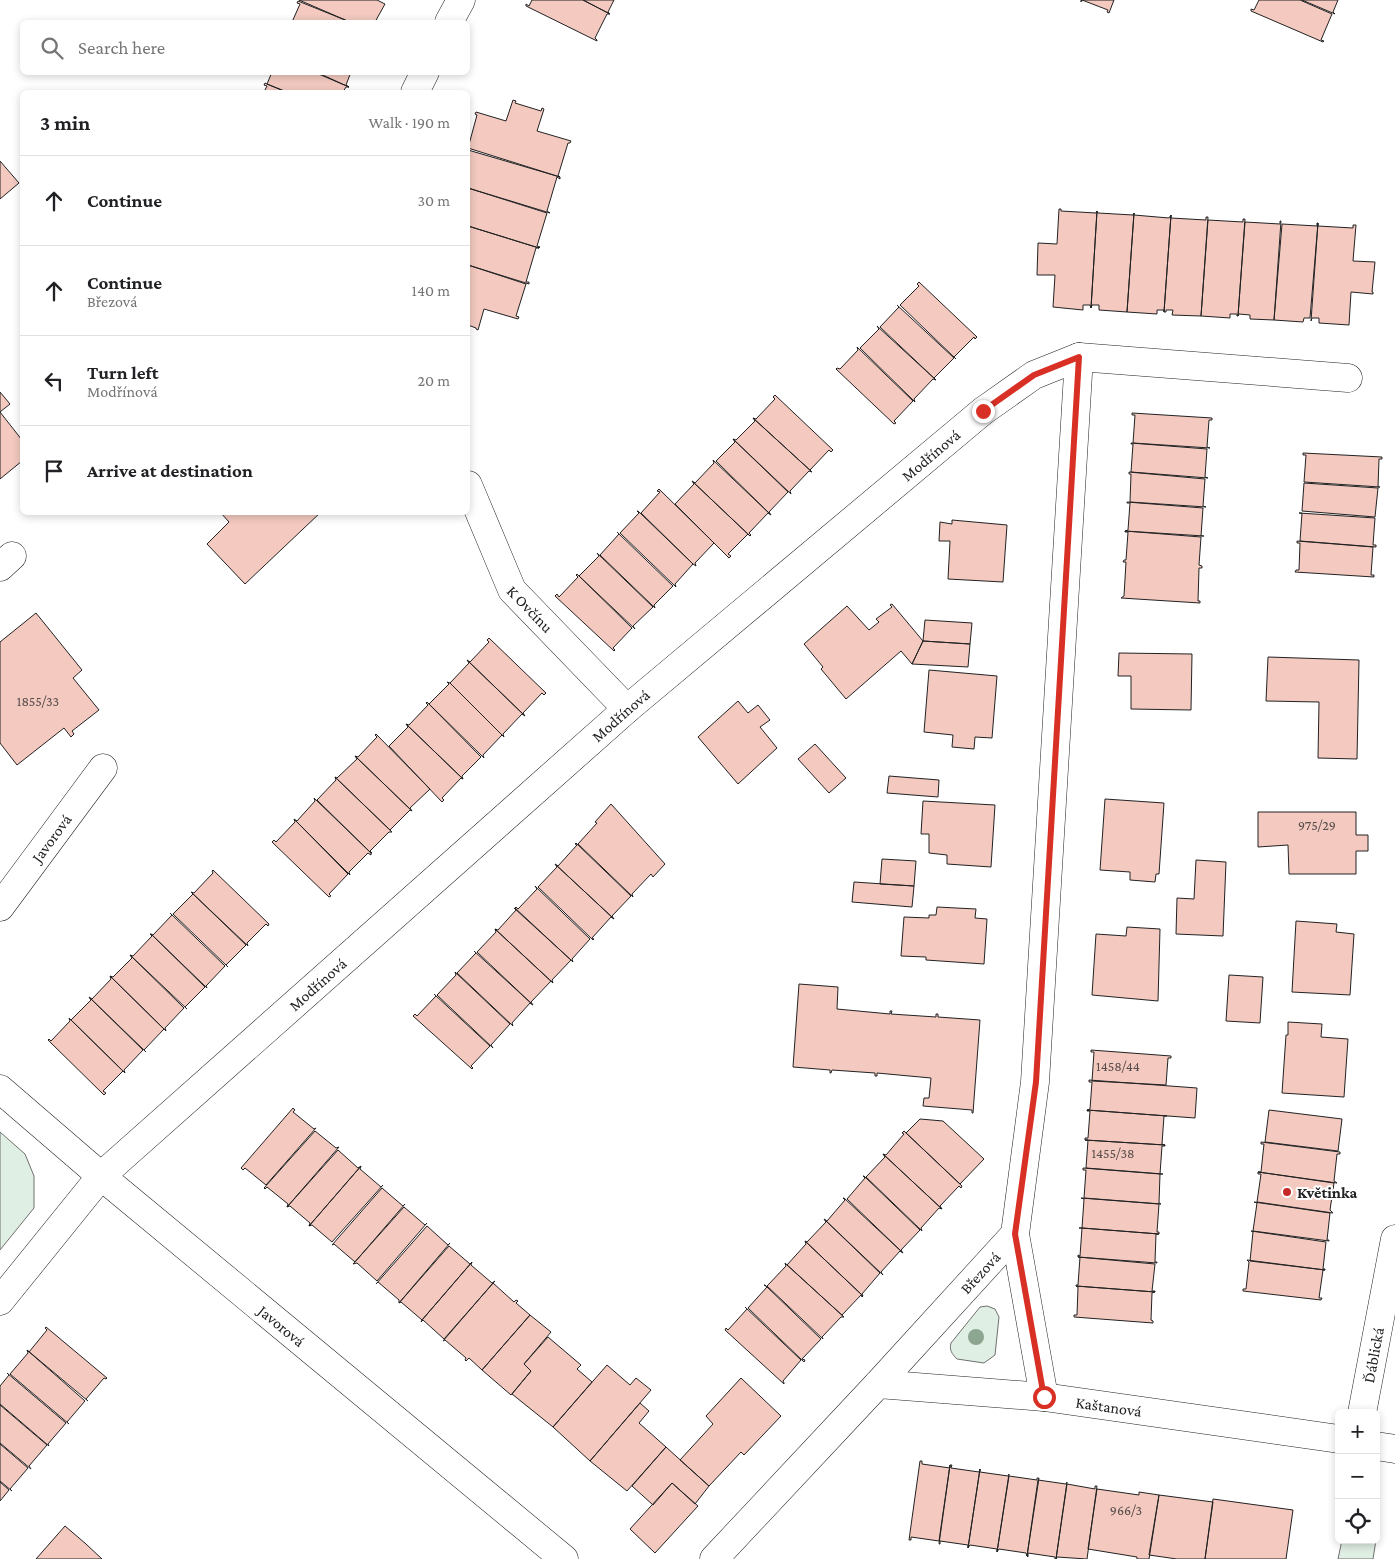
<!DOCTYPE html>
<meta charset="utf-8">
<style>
:root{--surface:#fff;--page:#f2f2f2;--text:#202124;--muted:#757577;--line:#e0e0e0}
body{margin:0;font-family:"Crimson Pro",serif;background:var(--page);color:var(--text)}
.controls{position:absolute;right:15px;bottom:15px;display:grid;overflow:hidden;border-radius:8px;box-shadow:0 2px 8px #0003}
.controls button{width:45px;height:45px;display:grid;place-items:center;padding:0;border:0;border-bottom:1px solid var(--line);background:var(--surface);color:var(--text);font:25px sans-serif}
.stop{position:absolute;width:15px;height:15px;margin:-11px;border:4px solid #d93025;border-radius:50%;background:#fff}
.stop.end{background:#d93025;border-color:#fff;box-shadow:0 1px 5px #0008}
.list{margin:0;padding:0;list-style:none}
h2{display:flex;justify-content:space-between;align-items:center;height:65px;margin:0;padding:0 20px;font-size:21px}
h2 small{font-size:16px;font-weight:400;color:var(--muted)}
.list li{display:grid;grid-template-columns:32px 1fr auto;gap:15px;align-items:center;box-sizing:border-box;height:90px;padding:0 20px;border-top:1px solid var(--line)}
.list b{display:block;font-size:19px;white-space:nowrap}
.list p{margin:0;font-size:16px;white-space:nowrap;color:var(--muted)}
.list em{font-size:16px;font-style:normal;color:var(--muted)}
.icon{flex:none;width:28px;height:28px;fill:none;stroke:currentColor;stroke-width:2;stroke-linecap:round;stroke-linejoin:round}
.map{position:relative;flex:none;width:1395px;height:1559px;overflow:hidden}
.search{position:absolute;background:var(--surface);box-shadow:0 2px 8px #0003;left:20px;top:20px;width:450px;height:55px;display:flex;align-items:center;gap:12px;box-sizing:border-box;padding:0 18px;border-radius:8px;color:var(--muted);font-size:19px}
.panel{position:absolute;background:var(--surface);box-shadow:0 2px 8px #0003;left:20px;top:90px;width:450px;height:425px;border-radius:8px}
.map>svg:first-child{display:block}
.green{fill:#e0efe3;stroke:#6f6f6f}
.building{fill:#f3c9c0;stroke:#222}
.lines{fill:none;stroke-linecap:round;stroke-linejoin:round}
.minor-casing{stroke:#222;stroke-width:29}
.minor{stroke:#fff;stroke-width:28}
.tree{fill:#8da692}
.route{stroke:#d93025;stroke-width:6}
.poi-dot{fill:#c62828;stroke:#fff;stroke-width:2}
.labels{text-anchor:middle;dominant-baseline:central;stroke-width:4;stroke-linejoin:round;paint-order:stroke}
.number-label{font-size:14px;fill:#564c4a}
.street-label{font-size:16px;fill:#222;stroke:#fff}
.poi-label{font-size:16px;font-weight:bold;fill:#222;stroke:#fff;text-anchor:start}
</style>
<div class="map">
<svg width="1395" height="1559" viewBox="0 0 1395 1559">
<rect width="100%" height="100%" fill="#fff"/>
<path class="green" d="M0,1132L25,1154L34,1176V1208L0,1250Z
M987,1306L995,1309L999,1317L995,1355L984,1363L957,1359C952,1354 949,1350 951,1343L980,1307Z
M1342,1540H1376L1373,1559H1338Z"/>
<path class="building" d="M299,0H377L385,4L375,22H350Z
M532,0H583L610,14H607L595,38L597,40V41L526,6V4L529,6Z
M583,0H614L608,12L610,14Z
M1081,0H1114L1109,13L1107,12L1108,10L1082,0L1081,2Z
M1259,0H1300L1332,14L1321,40L1324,41L1323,42L1251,11V9L1254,10Z
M1302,0H1338L1333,12L1335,14Z
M298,1L350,22H292L300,4L297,3Z
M272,72H314L349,87H346L343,92H287L267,84Z
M316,72H351L346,85L349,87Z
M265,83L267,84L286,92H264L267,86L264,85Z
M513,100L516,101L515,103L541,111L542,108L544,109L537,131L571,141L570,143H568L558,176L560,177L468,148L477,115L475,114L476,112L506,121Z
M468,150L560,177V179L557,177L547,211L550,213L468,188Z
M0,161L19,183L0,199Z
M468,188L547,213L537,246L540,247L539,248L468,226Z
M1059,209H1061V211L1096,213L1097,211L1091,308L1090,305H1083V310L1053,307L1055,275H1037L1038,243L1057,244Z
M1097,211L1098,213L1133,215L1134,213L1127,312L1099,310V305H1092L1091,308Z
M1134,213V215L1169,218L1171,215L1164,312V310H1157V314L1127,312Z
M1171,215V218L1206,220V217H1208L1201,316L1172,315L1173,310H1166V312H1164Z
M1243,219H1245L1238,316H1237V314H1230V318L1201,316L1208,220L1243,222Z
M1280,221H1281L1274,320L1250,319V315L1239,314L1238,316L1245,222L1280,224Z
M1317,223H1318L1310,318H1304L1303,322L1274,320L1282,224L1317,226Z
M1318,223V226L1353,228V225H1356L1353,261L1375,262L1372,292H1373V294L1351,292L1349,325L1319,323V318H1312L1311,321Z
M468,226L539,248H536L526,282H529V284L468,265Z
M468,265L526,284L516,316L519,317L518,319L484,309L478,330L476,329V328L468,325Z
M919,282L977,337L975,339L974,337L954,357L956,359L900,305L919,286L917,284Z
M897,305L954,358L934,378L936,380L880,327L899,307Z
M877,326L936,380L933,379L914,399L915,402L860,348L879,329Z
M857,347L913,401L894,421L896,423L894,424L836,369L837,368L840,369L858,350Z
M0,392L10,404L0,412L22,440V461L0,479Z
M775,395L833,450L831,452L829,450L810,470L812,472L753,418L756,419L775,399L773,397Z
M1132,413L1212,418V420H1209L1207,447L1210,448L1133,443L1135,415H1132Z
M753,418L812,472L809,471L790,491L791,494L733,439L736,440L755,421Z
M733,439L788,492L769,512L771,515L716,461L735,442Z
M1131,443L1207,449L1205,477L1208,478L1131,472L1133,444H1131Z
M1303,453L1382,457V459H1379L1378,487H1380L1304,482L1306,455H1303Z
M713,460L771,515L768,513L749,533L751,535L750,536L692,481L695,483L714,463Z
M1129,472L1205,479L1203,506L1206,507L1130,502L1131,474H1129Z
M692,481L750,536L748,534L728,554L731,556L729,558L675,504L694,484Z
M1304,483L1378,488L1375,517L1302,511Z
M659,489L714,543L695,563L696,566L693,564L641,513L660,492L657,491Z
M1127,502L1203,508L1201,536H1204L1125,531L1128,530L1130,503H1127Z
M637,511H638L693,564L675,584L676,587L620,533L639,513Z
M220,512H321L245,584L207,544L229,522Z
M1299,513L1375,518L1373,545H1376V547L1300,541L1302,513Z
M952,520L1007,525L1003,582L948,579L950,541H939L940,522L952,524Z
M1125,531L1201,537L1199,565L1202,566V568H1199L1198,601H1200V603L1121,598L1124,596L1126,562H1123L1124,560H1126L1128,532H1125Z
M617,532L673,586L654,605L655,608L600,555L619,534Z
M1297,541L1373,547L1371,575H1374V577L1295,572L1296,570H1299L1300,543H1297Z
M597,553L653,607L633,626L635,629L579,576L599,556Z
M577,574L632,628L613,648L615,650L614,651L555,596L557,594L559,597L578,577L576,575Z
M892,604L923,641L912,664L901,651L846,699L821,669L823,667L804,644L847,606L869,630L879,622L876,619L892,607L890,605Z
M36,613L82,670L73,678L99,710L72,731L74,734L71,737L64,728L17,765L0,743V642Z
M925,620L972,623L970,644L923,641Z
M489,638L546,693L544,695L542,693L523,713L525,716L467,660L470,662L489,642L487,640Z
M923,641L970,644L968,667L912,664Z
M1119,653L1192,654L1191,710L1131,709V676H1118Z
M1268,657L1359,660L1357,759L1318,758L1319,702L1266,701Z
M467,660L525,716L522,714L503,734L504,737L450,683L469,663Z
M929,670L997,676L992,738L975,737L974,749L952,747L953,735L924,732Z
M447,682L450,683L504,737L502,735L483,755L484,758L429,704L449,684Z
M738,701L748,713L758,705L770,720L760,727L777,748L738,784L698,737Z
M427,702L481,757L462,776L463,779L406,724L409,725L428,705L426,703Z
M406,724L463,779L461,778L442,798L444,800L442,802L389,746L408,727Z
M376,734L430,789L410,808L412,811L355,756L358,757L377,737L375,735Z
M815,744L846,778L829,793L798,759Z
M355,756L412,811L410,810L390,830L392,832L335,777L337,778L357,759Z
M889,776L939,780L938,797L887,793Z
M335,777L392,832H389L370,851L372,853H371L317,800L336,780Z
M314,798L371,853V855L368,853L349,872L350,875L294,819L297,821L315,801Z
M1105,799L1164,803L1159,874H1156L1155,882L1130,880V872L1100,870Z
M923,801L995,805L991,867L947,864V855L929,853V834H921Z
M611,804L665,864L653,877L651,874L632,894L633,897L578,844L597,823L595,822Z
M1258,812H1356V835H1368V851H1356V874H1289L1288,845L1258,847Z
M294,819L348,874L329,894L331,896L329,897L272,842L274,840L276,842L295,822Z
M576,843L631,896L612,916L614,919L555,864L558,866L577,845L575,844Z
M882,859L916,861L914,886L880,884Z
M1196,860L1226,862L1223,936L1176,934L1177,898L1194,899Z
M555,864L614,919L611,917L592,938L594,939L593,940L538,887L557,867Z
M213,870L269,924L268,926L266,924L247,943L248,946L191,892L194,893L213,873L212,871Z
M854,882L914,886L912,907L852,902Z
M535,886L590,939L572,959L573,962L515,908L516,907L518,909L537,889Z
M191,892L246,945L226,965L228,967L173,914L193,894Z
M937,907L976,909L975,918L987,919L984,964L926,960V957L901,956L904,917L929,918V915H936Z
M514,908L571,960L552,980L553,983L495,929L498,930L516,910Z
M170,913L225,966L206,986L207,988L151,934L153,935L172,915Z
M1296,921L1337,924L1336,932L1354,934L1350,995L1292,992Z
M1127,927L1160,929L1158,1001L1092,995L1096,934L1126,936Z
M495,929L553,983L551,981L531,1002L533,1005L477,952L496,932Z
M150,934H151L205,987L185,1007L187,1009L130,955L133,956L152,936Z
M474,951L533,1005L530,1003L512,1023L513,1026L457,973L476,953Z
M130,955L184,1008L165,1028L166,1031L110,976L113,977L132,958Z
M455,972L510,1024L491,1045L493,1048L437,995L456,975Z
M1229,975L1263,977L1260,1023L1226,1021Z
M110,976L166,1031L164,1029L144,1050L146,1052L89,997L92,999L111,979Z
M799,984L838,987L837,1009L890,1014V1011H892L891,1014L936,1017V1014H938V1017L980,1020L973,1113H972V1110L923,1106L924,1098H929L931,1078L877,1073V1076H875V1073L832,1070L831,1073H830V1070L793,1067Z
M434,994L490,1046L471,1066L473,1068L472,1069L413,1016L415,1014L417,1016L436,996Z
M89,997L143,1050L124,1070L125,1073L71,1020L91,1000Z
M69,1018L123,1071L103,1091L106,1093L104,1095L48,1040L49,1039L51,1041L70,1021Z
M1288,1022L1322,1024L1321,1037L1348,1039L1344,1097L1282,1093L1286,1035H1288Z
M1091,1050L1171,1056V1058H1168L1166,1085L1092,1081L1094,1052H1091Z
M1089,1080L1197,1088L1195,1118L1087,1110L1090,1109L1092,1082H1089Z
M293,1108L295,1110L293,1112L314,1129L316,1128L266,1185L245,1168L243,1170L241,1168Z
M1087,1110L1167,1116H1164L1162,1144L1165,1145L1085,1140V1138H1088L1090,1111H1087Z
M1269,1110L1342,1119L1338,1151L1265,1142Z
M920,1119L943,1121L984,1159L960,1184L906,1133Z
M315,1131L336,1148L339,1147L287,1207L288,1204L267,1187L265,1189L264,1188Z
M904,1131L962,1186L961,1188L959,1186L940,1206L942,1209L883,1154L886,1155L904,1134L902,1133Z
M1085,1140L1165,1145V1146H1162L1160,1174H1163L1086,1168L1088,1140Z
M1261,1142L1340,1152V1154H1337L1334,1181L1337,1183L1258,1172H1261L1264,1144H1261Z
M338,1150L358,1168L361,1166L309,1226L310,1223L290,1206L287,1207Z
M883,1154L942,1209L939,1208L921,1228L922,1231L866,1177L885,1157Z
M361,1166L360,1169L381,1187L383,1185L332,1242L312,1225L309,1226Z
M1083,1168L1160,1174L1159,1203L1161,1204L1084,1198L1086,1170H1083Z
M1258,1172L1334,1183L1330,1210L1333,1213L1257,1202L1261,1174H1258Z
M863,1176H864L920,1230L901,1250L903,1253L847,1199L865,1178Z
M382,1188L403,1206L405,1204L355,1262L334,1244L332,1245Z
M843,1198H844L903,1253L900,1251L881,1272L883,1275L824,1219L827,1221L845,1200Z
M1081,1198L1159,1204L1157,1232H1159V1234L1082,1228L1084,1199Z
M1254,1202L1330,1213L1327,1240H1329V1241L1253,1231L1257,1203Z
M404,1207L425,1225L427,1223L377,1281L357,1263L353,1264Z
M824,1219L880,1273L862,1294L863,1296L805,1241L807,1242L826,1222Z
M427,1226L448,1245L450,1243L399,1303V1300L378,1282L376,1284Z
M1079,1228H1082L1159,1234H1156L1155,1262H1157V1263L1078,1257V1255L1080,1256L1082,1228Z
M1251,1231L1326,1242L1323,1269H1325V1270L1250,1261L1253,1232Z
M805,1241L863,1296L862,1297L861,1295L842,1315L844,1317L787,1265L806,1244Z
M449,1246L470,1264L472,1262L422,1320L401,1302L399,1303Z
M1078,1257L1155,1264L1152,1291H1155V1292L1076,1286V1285H1078L1080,1257Z
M1247,1260L1325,1270H1323L1319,1298H1322L1321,1300L1243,1291V1289H1246L1249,1262Z
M472,1262L471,1265L492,1283L495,1281L444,1339L423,1320L421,1322L422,1320Z
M785,1263L844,1317H841L822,1337L823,1339L767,1286L786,1266Z
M493,1283L514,1302L516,1300L518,1301L516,1303L530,1315L482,1370L469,1358L466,1361L465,1360L466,1358L445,1340L443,1341Z
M764,1285H765L821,1339L802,1359L805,1360L804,1362L748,1308L767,1287Z
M1076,1286L1155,1292L1152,1293L1151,1320L1153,1321V1323L1074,1317V1315H1077L1078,1287Z
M745,1307L801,1360L783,1381L784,1383V1384L725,1330L726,1328L728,1330L747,1309Z
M530,1315L551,1332L524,1364L531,1371L511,1395L482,1370Z
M46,1327L107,1378L106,1379L104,1378L86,1399L88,1401L27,1350L29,1352L47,1330L45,1328Z
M548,1337L581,1365L577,1369L592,1382L553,1427L512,1394L531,1371L524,1364Z
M27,1350L85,1401L67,1422L69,1424L10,1374L28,1353Z
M607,1365L630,1385L636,1378L651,1390L590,1461L553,1427Z
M7,1373L66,1423L48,1444L49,1446L0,1404V1386L9,1375Z
M741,1378L781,1416L744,1455L741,1452L709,1486L680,1460L713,1424L706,1416Z
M640,1403L649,1411L639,1423L666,1447L627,1491L590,1461Z
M0,1405L47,1445L29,1466L31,1469L0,1443Z
M0,1444L28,1468L10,1489L12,1491L0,1481Z
M666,1447L709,1486L695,1504L672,1483L653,1505L632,1486Z
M920,1461H922V1464L950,1468V1465L939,1541L911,1537V1540H909Z
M950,1465H952L951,1468L979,1472L980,1469L968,1548V1545L940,1541V1544H939Z
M980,1469V1472L1008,1476L1009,1474L997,1552V1549L970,1545L968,1548Z
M1009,1476L1037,1480V1478H1039L1027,1556L1026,1553L999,1549L997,1552Z
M1038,1480L1066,1484L1067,1482L1056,1559H1055V1557L1028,1553V1557L1027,1556Z
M0,1482L9,1490L0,1501Z
M672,1483L698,1506L655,1553L630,1529Z
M1067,1484L1095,1489V1486H1097L1087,1559L1057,1557L1056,1559Z
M1097,1489L1139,1495V1492L1159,1495L1149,1559H1137V1557L1088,1549Z
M1159,1495L1213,1502L1205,1559H1177L1149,1555Z
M1213,1499L1293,1510L1286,1559H1205Z
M65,1526L86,1544L102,1559H36Z"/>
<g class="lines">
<defs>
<g id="minor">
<path d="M449,22L461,0"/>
<path d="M415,92L425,72"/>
<path id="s1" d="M468,485L512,590L627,709"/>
<path d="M0,567L12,556"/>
<path id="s2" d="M0,907L103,768"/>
<path id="s3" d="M0,1089L101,1176L564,1559"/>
<path d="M1015,1234L1044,1397"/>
<path id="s4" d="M0,1301L101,1176L627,709L983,411L1034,375L1079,357L1348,378"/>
<path id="s5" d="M878,1384L1044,1397L1339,1439"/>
<path id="s6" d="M1362,1413L1395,1239"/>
<path d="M1376,1446L1395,1449"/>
<path id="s7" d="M714,1559L878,1384L1015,1234L1035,1082L1079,357"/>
</g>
</defs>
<use href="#minor" class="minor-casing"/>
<use href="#minor" class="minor"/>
</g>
<circle class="tree" cx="976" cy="1337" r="8"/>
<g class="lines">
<path class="route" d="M983,411L1034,375L1079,357L1036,1082L1015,1234L1044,1397"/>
</g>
<circle class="poi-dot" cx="1287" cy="1192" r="5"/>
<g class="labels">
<g class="number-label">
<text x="38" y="701">1855/33</text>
<text x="1317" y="825">975/29</text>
<text x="1118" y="1066">1458/44</text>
<text x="1113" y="1153">1455/38</text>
<text x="1126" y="1510">966/3</text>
</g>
<g class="street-label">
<text stroke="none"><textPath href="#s4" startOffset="1260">Modřínová</textPath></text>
<text stroke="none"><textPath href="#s1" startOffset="140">K Ovčínu</textPath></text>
<text stroke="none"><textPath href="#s4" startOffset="855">Modřínová</textPath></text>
<text stroke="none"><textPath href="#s2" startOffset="86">Javorová</textPath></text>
<text stroke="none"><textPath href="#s4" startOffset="450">Modřínová</textPath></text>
<text stroke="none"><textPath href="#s7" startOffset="391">Březová</textPath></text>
<text stroke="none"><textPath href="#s3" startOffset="368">Javorová</textPath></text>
<text stroke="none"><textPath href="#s6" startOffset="59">Ďáblická</textPath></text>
<text stroke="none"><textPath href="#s5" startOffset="232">Kaštanová</textPath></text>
</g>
<g class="poi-label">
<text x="1297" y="1192">Květinka</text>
</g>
</g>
</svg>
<div class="controls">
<button>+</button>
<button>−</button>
<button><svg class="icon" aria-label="locate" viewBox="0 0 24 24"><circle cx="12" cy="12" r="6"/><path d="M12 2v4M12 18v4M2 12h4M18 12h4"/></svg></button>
</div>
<div class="stop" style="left:1044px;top:1397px"></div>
<div class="stop end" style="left:983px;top:411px"></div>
<div class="search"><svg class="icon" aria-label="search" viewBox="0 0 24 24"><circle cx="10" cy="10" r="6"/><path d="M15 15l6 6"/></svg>Search here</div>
<section class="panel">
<h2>3 min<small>Walk · 190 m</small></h2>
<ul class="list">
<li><svg class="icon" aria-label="ahead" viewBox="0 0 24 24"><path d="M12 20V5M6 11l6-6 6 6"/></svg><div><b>Continue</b></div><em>30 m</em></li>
<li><svg class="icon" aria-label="ahead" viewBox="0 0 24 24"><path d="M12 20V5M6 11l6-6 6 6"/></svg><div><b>Continue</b><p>Březová</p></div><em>140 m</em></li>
<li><svg class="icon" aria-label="left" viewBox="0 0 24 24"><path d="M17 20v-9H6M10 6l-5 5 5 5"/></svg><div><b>Turn left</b><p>Modřínová</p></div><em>20 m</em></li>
<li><svg class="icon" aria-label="arrive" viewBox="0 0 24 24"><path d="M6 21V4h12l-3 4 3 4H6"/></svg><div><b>Arrive at destination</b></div></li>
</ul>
</section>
</div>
